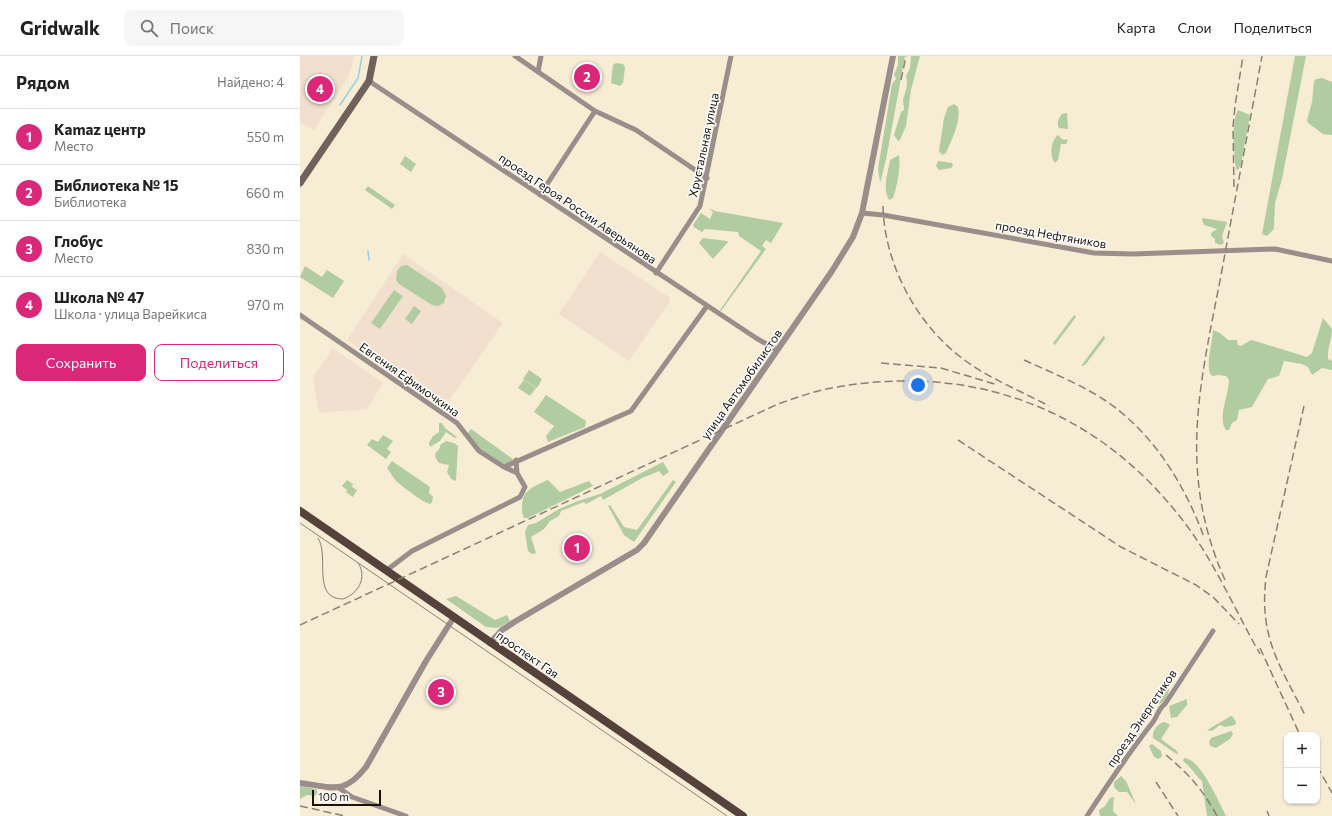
<!DOCTYPE html>
<html lang="ru">
<meta charset="utf-8">
<style>
:root{--surface:#fff;--page:#f6f6f6;--text:#222;--muted:#767676;--line:#e0e0e0;--accent:#db2777}
body{margin:0;font-family:Commissioner,sans-serif;background:var(--page);color:var(--text)}
.controls{position:absolute;right:12px;bottom:12px;display:grid;overflow:hidden;border-radius:8px;box-shadow:0 1px 3px #0004}
.controls button{width:36px;height:36px;display:grid;place-items:center;padding:0;border:0;border-bottom:1px solid var(--line);background:var(--surface);color:var(--text);font:20px sans-serif}
.scale{position:absolute;left:12px;bottom:10px;width:69px;box-sizing:border-box;padding-left:4px;border:2px solid #18140c;border-top:0;font-size:11px;line-height:14px;white-space:nowrap;color:#18140c;-webkit-text-stroke:3px #fff;paint-order:stroke}
.you{position:absolute;left:618px;top:329px;width:14px;height:14px;margin:-10px;border:3px solid #fff;border-radius:50%;background:#1a73e8;box-shadow:0 0 0 6px #1a73e833}
.badge{display:grid;place-items:center;width:26px;height:26px;border-radius:50%;background:var(--accent);color:#fff;font-size:13px;font-weight:700}
.pin{position:absolute;translate:-50% -50%;border:2px solid #fff;box-shadow:0 1px 4px #0006}
.list{margin:0;padding:0;list-style:none}
h2{display:flex;justify-content:space-between;align-items:center;height:52px;margin:0;padding:0 16px;font-size:17px}
h2 small{font-size:13px;font-weight:400;color:var(--muted)}
.list li{display:grid;grid-template-columns:26px 1fr auto;gap:12px;align-items:center;box-sizing:border-box;height:56px;padding:0 16px;border-top:1px solid var(--line)}
.list b{display:block;font-size:15px;white-space:nowrap}
.list p{margin:0;font-size:13px;white-space:nowrap;color:var(--muted)}
.list em{font-size:13px;font-style:normal;color:var(--muted)}
.actions{display:flex;gap:8px;padding:12px 16px}
.actions a{flex:1;padding:9px 0;border:1px solid var(--accent);border-radius:8px;text-align:center;font-size:14px;color:var(--accent)}
.actions .main{background:var(--accent);color:#fff}
.icon{flex:none;width:22px;height:22px;fill:none;stroke:currentColor;stroke-width:2;stroke-linecap:round;stroke-linejoin:round}
.map{position:relative;flex:none;width:1032px;height:760px;overflow:hidden}
header{display:flex;align-items:center;gap:24px;box-sizing:border-box;height:56px;padding:0 20px;background:var(--surface);border-bottom:1px solid var(--line)}
header strong{font-size:19px}
nav{display:flex;gap:22px;margin-inline-start:auto;font-size:14px}
.search{width:280px;height:36px;background:var(--page);display:flex;align-items:center;gap:10px;box-sizing:border-box;padding:0 14px;border-radius:8px;color:var(--muted);font-size:15px}
main{display:flex}
aside{flex:1;background:var(--surface)}
.map>svg:first-child{display:block}
.education{fill:#f2e0cf}
.green{fill:#b1cca1}
.lines{fill:none;stroke-linecap:round;stroke-linejoin:round}
.stream{stroke:#9bcee9;stroke-width:1.5}
.minor{stroke:#998e89;stroke-width:5}
.tertiary{stroke:#998e89;stroke-width:6}
.secondary{stroke:#71615a;stroke-width:7}
.primary{stroke:#55423a;stroke-width:8}
.tram{stroke:#898171;stroke-width:1}
.rail{stroke:#898171;stroke-width:1.5;stroke-dasharray:8 4;stroke-linecap:butt}
.labels{text-anchor:middle;dominant-baseline:central;stroke-width:3;stroke-linejoin:round;paint-order:stroke}
.street-label{font-size:12px;fill:#18140c;stroke:#fff}
</style>
<header>
<strong>Gridwalk</strong>
<div class="search"><svg class="icon" aria-label="search" viewBox="0 0 24 24"><circle cx="10" cy="10" r="6"/><path d="M15 15l6 6"/></svg>Поиск</div>
<nav><a>Карта</a><a>Слои</a><a>Поделиться</a></nav>
</header>
<main>
<aside>
<h2>Рядом<small>Найдено: 4</small></h2>
<ul class="list">
<li><span class="badge">1</span><div><b>Kamaz центр</b><p>Место</p></div><em>550 m</em></li>
<li><span class="badge">2</span><div><b>Библиотека № 15</b><p>Библиотека</p></div><em>660 m</em></li>
<li><span class="badge">3</span><div><b>Глобус</b><p>Место</p></div><em>830 m</em></li>
<li><span class="badge">4</span><div><b>Школа № 47</b><p>Школа · улица Варейкиса</p></div><em>970 m</em></li>
</ul>
<div class="actions"><a class="main">Сохранить</a><a>Поделиться</a></div>
</aside>
<div class="map">
<svg width="1032" height="760" viewBox="0 0 1032 760">
<rect width="100%" height="100%" fill="#f7ecd4"/>
<path class="education" d="M0,0H54L50,18L14,74L0,66Z
M300,196L369,241L370,245L329,305L259,258Z
M103,198L203,267L149,345L145,342L141,348L47,284Z
M33,292L83,327L67,353L19,357L13,321Z"/>
<path class="green" d="M598,0H605L586,104C584,109 582,123 580,126L578,113L592,28L596,23L594,19L598,9Z
M611,0H620L611,34L606,70L600,84L598,85L594,79L601,56L604,54C604,50 603,47 603,44C605,36 609,29 606,20L610,12Z
M995,0H1006L982,123L975,147L974,173L967,180L962,178Z
M316,7L323,8L325,11L323,27L320,30L311,27L313,9Z
M1022,22L1032,26V79L1023,78L1008,67L1007,64L1012,46L1014,25L1016,23Z
M654,48L658,51C661,67 652,83 646,97L642,99L639,95L644,62L648,51Z
M938,54L950,59L941,108L938,114L936,113C934,100 931,65 938,54Z
M767,57L768,73L759,72C756,67 759,62 762,58Z
M758,79L763,84L768,83L766,88H761L758,104L755,107C749,100 751,84 758,79Z
M599,99C601,111 597,131 593,142L589,144C582,132 588,117 590,104Z
M105,100L116,108L111,116L100,108Z
M638,105L652,107L653,110L651,112L639,114L636,110Z
M68,130L95,149L92,153L65,134Z
M409,152L415,155L483,167L471,187L466,184L462,190L466,193L421,255L420,254L461,195L439,180L438,176L405,173L402,176L394,171L393,169L401,157L410,163L413,156Z
M903,162L927,166L922,180L924,187L921,189L915,187V183L911,180V177L917,173L904,169L902,164Z
M403,182L427,185L428,186L413,203L399,187Z
M107,209L142,232L146,240L144,247L138,250L132,249L99,228L96,224L97,215L101,210Z
M5,210L22,221L27,214L44,225L33,242L0,221Z
M94,234L103,240L80,273L71,267Z
M114,250L121,255L112,268L105,263Z
M774,259L776,261L755,289L753,287Z
M1023,262L1032,273C1032,284 1027,292 1028,303L1032,305V314L1022,312L1012,319L1008,311L1002,308L984,305L979,320L968,323L952,351L939,354L937,364L932,367L929,374H926C917,362 929,338 929,324L926,320L919,319L912,320C904,313 913,285 913,274L920,277L928,284H937L938,289L941,290L951,284L955,285L1007,301L1012,297Z
M804,279L805,283L785,309L781,310Z
M229,314L242,323L237,332L223,323Z
M224,324L236,332L230,340L218,332Z
M246,339L286,365L285,371L248,386L246,380L254,370L234,356Z
M139,367H142L145,372L157,381L155,382L146,376L140,385L130,391L129,387L133,380L139,376Z
M171,373L214,404L205,409L180,394L167,378Z
M83,379L93,385L87,393L91,396L86,403L67,389L72,383L78,386Z
M146,385L154,387L158,390L156,425L151,423L147,416L149,409L139,407L136,403L135,398L140,392V389Z
M92,405L130,431L129,437L133,441L132,446L130,448C120,445 105,432 96,425C92,421 91,416 87,412Z
M363,406L369,416L363,420L359,415L342,422L303,444L301,440L286,448L284,446L261,455L259,460L250,465L244,473L231,481L236,497L232,498L228,495L225,476L228,469L236,467L259,453L278,445L300,438Z
M47,424L53,428L52,431L57,434L53,441L46,436L47,434L42,430Z
M248,424L260,436L289,425L293,430L228,462H224C222,458 222,454 222,449C223,433 235,430 248,424Z
M373,424L376,426L334,486L324,479L308,450L310,449L324,471L337,474Z
M156,540L195,564L207,559L210,565L198,572L186,571L146,543Z
M865,630L869,632C869,639 865,648 858,648L856,641L862,631Z
M887,643V649L877,661L871,662L869,650Z
M931,660L933,661L936,666L935,669L925,671L920,669L912,675L907,674Z
M865,666L870,669L861,683L877,695L878,699L853,682C852,674 858,667 865,666Z
M931,675L933,678L930,683L916,692L910,690L909,686L911,682Z
M852,688L861,695L862,700L859,703L854,701L849,690Z
M884,702C900,702 919,746 926,760H907L902,725C895,719 891,711 883,705Z
M821,720L826,725L836,748L827,736H819L814,731V726Z
M0,730L16,733L18,737L15,740L7,739L0,743Z
M814,741L813,755L818,760H800L799,754L805,750L810,742Z"/>
<g class="lines">
<path class="stream" d="M40,49L58,22L62,0
M68,195L69,204"/>
<path class="minor" d="M215,0L295,55L336,74L407,122
M238,16L241,0
M69,25L456,282L477,294
M240,139L295,55
M562,157L583,159L794,197L833,198L975,193L1032,205
M356,217L400,150L431,0
M0,259L157,367L179,395L204,411
M216,404L217,417
M87,514L112,495L220,441L225,431L217,417L204,411L331,355L407,250
M39,732L52,741L106,760
M787,760C808,728 829,696 853,666C858,659 858,653 865,648L913,575"/>
<path class="tertiary" d="M190,587L202,574L216,565L337,494L344,487L532,215L553,181L562,157L593,0
M0,727C33,731 43,740 66,711L126,605L154,561"/>
<path class="secondary" d="M0,127L69,25L74,0"/>
<path class="primary" d="M0,455L443,760"/>
<path class="tram" d="M0,467L427,760
M18,482C30,500 11,543 43,543C58,538 68,521 58,507"/>
<path class="rail" d="M601,24L606,0
M934,131L933,71L935,50L943,0
M583,150C584,206 615,265 658,299C685,321 719,334 749,350
M724,304C750,316 778,327 803,343C852,375 884,427 904,481
M581,307L641,312L698,329
M1004,350L966,521C959,581 979,608 1005,659
M658,384L821,491L896,529L913,541L939,568
M925,524C876,414 901,325 922,214C935,142 949,71 962,0
M0,569L478,348C498,341 517,334 537,331C675,307 799,354 884,466C913,503 936,556 960,598
M960,592L1000,679
M866,699C889,718 903,734 917,760
M1017,710L1032,737
M856,726L878,760
M0,750L45,760
M967,755L969,760"/>
</g>
<g class="labels">
<g class="street-label">
<text transform="translate(403 89) rotate(-78)">Хрустальная улица</text>
<text transform="translate(278 152) rotate(34)">проезд Героя России Аверьянова</text>
<text transform="translate(751 178) rotate(10)">проезд Нефтяников</text>
<text transform="translate(110 323) rotate(35)">Евгения Ефимочкина</text>
<text transform="translate(441 328) rotate(-55)">улица Автомобилистов</text>
<text transform="translate(228 598) rotate(35)">проспект Гая</text>
<text transform="translate(841 662) rotate(-56)">проезд Энергетиков</text>
</g>
</g>
</svg>
<div class="controls">
<button>+</button>
<button>−</button>
</div>
<div class="scale">100 m</div>
<div class="you"></div>
<div class="pin badge" style="left:277px;top:492px">1</div>
<div class="pin badge" style="left:287px;top:21px">2</div>
<div class="pin badge" style="left:141px;top:636px">3</div>
<div class="pin badge" style="left:20px;top:33px">4</div>
</div>
</main>
